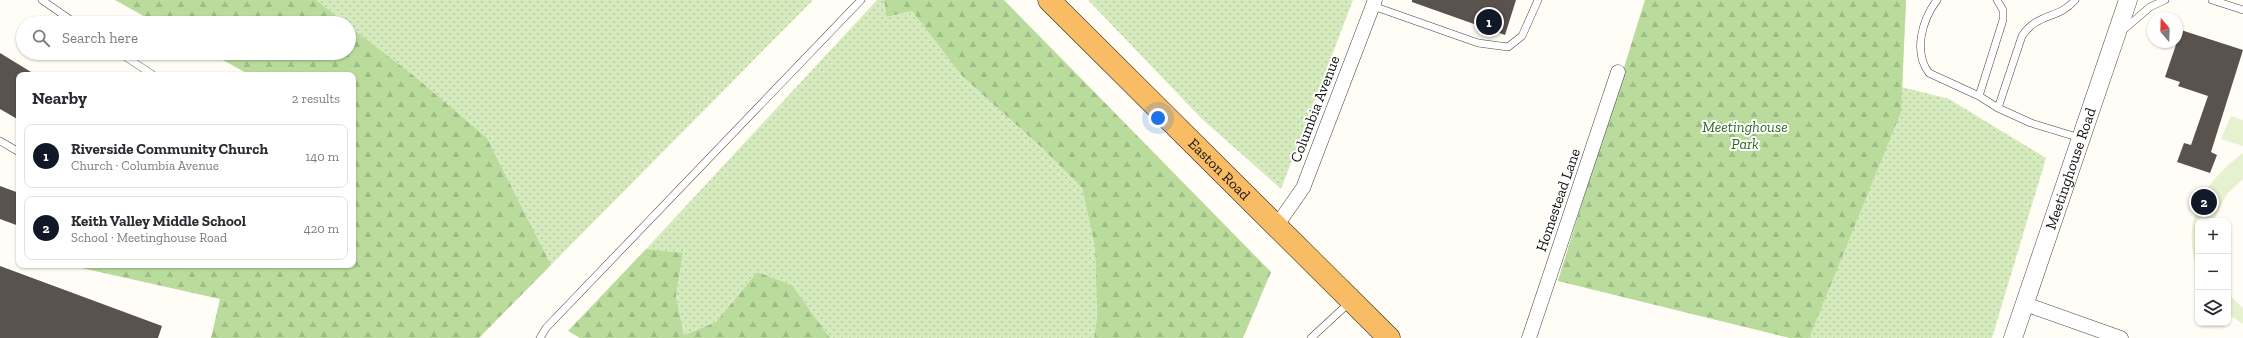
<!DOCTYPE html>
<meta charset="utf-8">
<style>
:root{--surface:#fff;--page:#f7f7f7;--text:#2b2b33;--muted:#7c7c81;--line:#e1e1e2;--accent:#111827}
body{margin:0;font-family:"Zilla Slab",serif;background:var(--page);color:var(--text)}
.controls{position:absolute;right:12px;bottom:12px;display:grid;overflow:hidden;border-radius:8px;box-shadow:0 1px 3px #0004}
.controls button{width:36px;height:36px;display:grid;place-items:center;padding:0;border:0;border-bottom:1px solid var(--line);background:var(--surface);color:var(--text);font:20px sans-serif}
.compass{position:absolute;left:2147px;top:12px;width:36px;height:36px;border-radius:50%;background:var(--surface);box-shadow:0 1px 3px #0004;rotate:341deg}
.you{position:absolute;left:1158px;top:118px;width:14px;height:14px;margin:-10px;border:3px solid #fff;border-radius:50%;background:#1a73e8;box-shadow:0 0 0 6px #1a73e833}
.badge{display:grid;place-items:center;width:26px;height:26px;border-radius:50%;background:var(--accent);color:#fff;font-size:13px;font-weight:700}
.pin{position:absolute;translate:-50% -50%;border:2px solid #fff;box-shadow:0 1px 4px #0006}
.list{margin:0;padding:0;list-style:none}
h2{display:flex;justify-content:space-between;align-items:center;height:52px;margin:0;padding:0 16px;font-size:17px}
h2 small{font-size:13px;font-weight:400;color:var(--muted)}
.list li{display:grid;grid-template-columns:26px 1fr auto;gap:12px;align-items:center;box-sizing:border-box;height:64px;margin:0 8px 8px;padding:0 8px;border:1px solid var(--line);border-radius:8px}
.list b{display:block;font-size:15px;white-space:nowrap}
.list p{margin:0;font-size:13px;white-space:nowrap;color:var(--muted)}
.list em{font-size:13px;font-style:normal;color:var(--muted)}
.icon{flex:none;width:22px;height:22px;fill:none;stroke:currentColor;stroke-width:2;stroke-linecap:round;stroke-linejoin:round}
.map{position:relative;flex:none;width:2243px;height:338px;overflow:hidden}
.search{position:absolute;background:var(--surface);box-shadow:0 1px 3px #0004;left:16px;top:16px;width:340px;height:44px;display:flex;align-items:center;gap:10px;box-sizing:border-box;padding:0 14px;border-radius:22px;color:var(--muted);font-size:15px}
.panel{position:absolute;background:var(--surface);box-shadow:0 1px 3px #0004;left:16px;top:72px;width:340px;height:196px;border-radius:8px}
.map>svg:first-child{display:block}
.grass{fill:url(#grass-dots)}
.forest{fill:url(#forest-firs)}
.pitch{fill:#e6f2cf}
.building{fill:#5a524d}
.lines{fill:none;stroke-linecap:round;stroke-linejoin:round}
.service-casing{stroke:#444;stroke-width:8}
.minor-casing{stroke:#444;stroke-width:15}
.tertiary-casing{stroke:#444;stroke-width:19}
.trunk-casing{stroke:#222;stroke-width:23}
.service{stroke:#fff;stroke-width:7}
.minor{stroke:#fff;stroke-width:14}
.tertiary{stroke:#fff;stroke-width:18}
.trunk{stroke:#f7bc64;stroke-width:22}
.labels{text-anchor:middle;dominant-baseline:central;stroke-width:4;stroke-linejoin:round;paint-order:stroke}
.street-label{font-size:15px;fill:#111;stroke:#fff}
.park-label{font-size:15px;font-style:italic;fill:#2f6b1f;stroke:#fff}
</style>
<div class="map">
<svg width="2243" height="338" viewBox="0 0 2243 338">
<defs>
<pattern id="grass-dots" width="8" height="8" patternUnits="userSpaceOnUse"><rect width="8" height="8" fill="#d5ebbd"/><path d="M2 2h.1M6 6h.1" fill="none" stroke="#b6c8a1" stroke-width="1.8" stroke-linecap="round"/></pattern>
<pattern id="forest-firs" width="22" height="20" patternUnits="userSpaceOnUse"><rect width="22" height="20" fill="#b9dc9c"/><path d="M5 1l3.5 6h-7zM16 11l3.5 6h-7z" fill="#9ebc85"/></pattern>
</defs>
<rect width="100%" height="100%" fill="#fffdf5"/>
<path class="grass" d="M316,0H813L551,265L487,138L349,26V23H346Z
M877,0H884L888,17L912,11L962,76L1042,148L1082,188L1095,247L1097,317L1094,338H830L792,285L757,272L716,322L684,335L676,296L683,254L646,249Z
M1088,0H1353L1281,189L1201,118Z
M1645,0H1906L1902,87L1949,99L2046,158L1992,338H1790L1558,281Z"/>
<path class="forest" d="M115,0H316L346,23H156Z
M884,0H1004L1271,272L1243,338H1094L1097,317L1095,247L1082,188L1042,148L962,76L912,11L887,17Z
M1645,0H1906L1901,112L1809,338H1790L1558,281Z
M349,26L414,76L487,138L551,265L479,338H211L220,299L68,265H353V75H250L210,53H349Z
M646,249L683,253L676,296L684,335L716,322L757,272L792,285L830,338H580L568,331Z"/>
<path class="pitch" d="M2231,116L2243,120V146L2221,139Z
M2243,153V179L2227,194L2213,221H2198V273C2180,221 2202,184 2243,153Z
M2228,294L2243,308V324L2228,314Z"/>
<path class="building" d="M1412,0H1516L1505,35L1412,2Z
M2181,30L2243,50L2211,152L2217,155L2210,173L2177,162L2184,143L2191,145L2208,96L2178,86L2180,82L2165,77Z
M0,53L36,75H19V120L0,109Z
M0,186L19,193V226L0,219Z
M0,266L162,326L158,338H0Z"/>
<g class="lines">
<defs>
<path id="service" d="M42,0L75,23
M1937,0C1922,20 1913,52 1929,73L1979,96L1998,108L2031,123L2080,138
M2212,0L2243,10
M1373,6L1478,43L1508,47L1522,36L1538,0
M2122,31L2150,7L2165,0
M120,53L153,75
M1979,96L2003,20V10L1997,0
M1998,108L2022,36C2038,12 2058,20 2075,0
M0,141L19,152
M540,338L546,328L861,0
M1311,338L1350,302"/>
<path id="minor" d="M1277,225L1303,188L1375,0
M2025,304L2121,338
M1529,338L1618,72"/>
<g id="tertiary">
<path id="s1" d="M2013,338L2128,0"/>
</g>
<g id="trunk">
<path id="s2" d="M1049,0L1389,338"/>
</g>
</defs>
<use href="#service" class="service-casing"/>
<use href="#minor" class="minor-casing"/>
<use href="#tertiary" class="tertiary-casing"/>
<use href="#trunk" class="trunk-casing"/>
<use href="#service" class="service"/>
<use href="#minor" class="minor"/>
<use href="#tertiary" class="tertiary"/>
<use href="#trunk" class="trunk"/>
</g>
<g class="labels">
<g class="street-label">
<text transform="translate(1315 109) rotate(-69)">Columbia Avenue</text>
<text stroke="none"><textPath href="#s2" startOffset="240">Easton Road</textPath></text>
<text stroke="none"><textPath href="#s1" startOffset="179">Meetinghouse Road</textPath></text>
<text transform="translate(1558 200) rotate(-71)">Homestead Lane</text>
</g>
<g class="park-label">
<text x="1745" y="127">Meetinghouse<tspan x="1745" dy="17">Park</tspan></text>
</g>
</g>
</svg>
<div class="controls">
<button>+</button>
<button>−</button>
<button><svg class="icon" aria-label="layers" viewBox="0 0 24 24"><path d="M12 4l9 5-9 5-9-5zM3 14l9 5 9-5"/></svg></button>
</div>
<svg class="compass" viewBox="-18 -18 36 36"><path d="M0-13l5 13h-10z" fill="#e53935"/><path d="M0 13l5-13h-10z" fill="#7c7c81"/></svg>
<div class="you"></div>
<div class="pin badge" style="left:1489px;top:22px">1</div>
<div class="pin badge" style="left:2204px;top:202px">2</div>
<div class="search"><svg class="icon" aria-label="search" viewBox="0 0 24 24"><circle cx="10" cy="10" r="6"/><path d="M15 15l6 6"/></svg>Search here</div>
<section class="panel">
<h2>Nearby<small>2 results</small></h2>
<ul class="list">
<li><span class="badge">1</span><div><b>Riverside Community Church</b><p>Church · Columbia Avenue</p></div><em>140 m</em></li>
<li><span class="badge">2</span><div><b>Keith Valley Middle School</b><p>School · Meetinghouse Road</p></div><em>420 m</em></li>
</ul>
</section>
</div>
